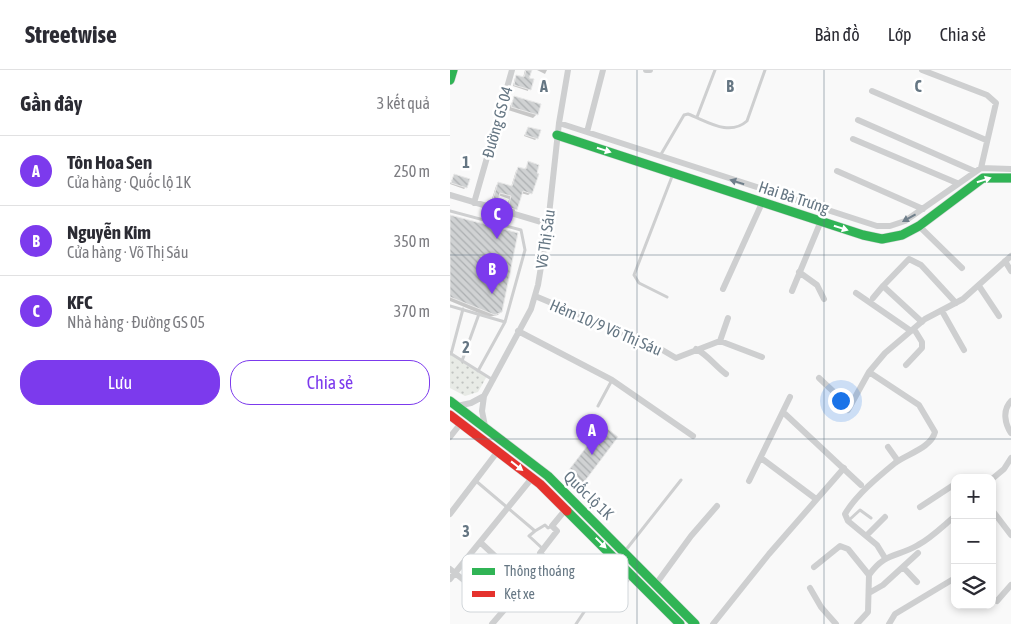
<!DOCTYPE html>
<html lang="vi">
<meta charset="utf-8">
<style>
:root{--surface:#fff;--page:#f2f2f3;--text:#2b2b33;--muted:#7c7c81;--line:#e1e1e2;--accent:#7c3aed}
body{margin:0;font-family:"Asap Condensed",sans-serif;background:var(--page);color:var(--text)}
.controls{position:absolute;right:15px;bottom:15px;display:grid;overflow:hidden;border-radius:10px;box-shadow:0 2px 8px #0003}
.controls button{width:45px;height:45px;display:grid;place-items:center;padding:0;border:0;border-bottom:1px solid var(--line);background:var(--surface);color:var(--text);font:25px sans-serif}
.you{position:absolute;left:390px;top:330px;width:18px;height:18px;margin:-12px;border:4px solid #fff;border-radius:50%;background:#1a73e8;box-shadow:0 0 0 8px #1a73e833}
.badge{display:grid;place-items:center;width:32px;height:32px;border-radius:50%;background:var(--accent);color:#fff;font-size:16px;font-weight:700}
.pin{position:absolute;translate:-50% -41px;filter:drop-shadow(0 1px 2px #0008)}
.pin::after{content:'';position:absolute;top:26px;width:18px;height:15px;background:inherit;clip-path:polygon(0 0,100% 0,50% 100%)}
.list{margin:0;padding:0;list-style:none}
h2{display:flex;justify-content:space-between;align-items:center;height:65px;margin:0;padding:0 20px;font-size:21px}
h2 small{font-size:16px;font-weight:400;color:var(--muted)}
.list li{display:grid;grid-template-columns:32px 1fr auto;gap:15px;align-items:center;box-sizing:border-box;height:70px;padding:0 20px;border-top:1px solid var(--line)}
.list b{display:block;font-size:19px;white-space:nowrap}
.list p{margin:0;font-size:16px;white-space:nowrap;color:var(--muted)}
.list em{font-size:16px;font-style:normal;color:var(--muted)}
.actions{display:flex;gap:10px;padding:15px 20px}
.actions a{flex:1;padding:11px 0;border:1px solid var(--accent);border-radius:20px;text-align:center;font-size:18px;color:var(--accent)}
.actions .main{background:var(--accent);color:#fff}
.icon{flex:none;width:28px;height:28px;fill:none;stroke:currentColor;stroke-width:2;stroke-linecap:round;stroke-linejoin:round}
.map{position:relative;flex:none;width:561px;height:554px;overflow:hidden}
header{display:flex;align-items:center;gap:30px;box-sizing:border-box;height:70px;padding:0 25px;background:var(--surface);border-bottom:1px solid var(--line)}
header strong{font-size:24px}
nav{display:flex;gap:28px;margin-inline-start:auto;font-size:18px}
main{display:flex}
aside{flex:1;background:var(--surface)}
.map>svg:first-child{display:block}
.park{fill:url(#park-dots)}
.shadow{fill:#0003}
.building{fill:url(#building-back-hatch);stroke:#e8e8e8}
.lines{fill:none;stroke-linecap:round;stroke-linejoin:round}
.fast-casing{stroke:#d5d6d7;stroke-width:10}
.jam-casing{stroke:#d5d6d7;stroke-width:10}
.lane{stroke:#cecfd0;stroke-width:3}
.street{stroke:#cecfd0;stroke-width:6}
.fast{stroke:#30b455;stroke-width:9}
.jam{stroke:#e5322d;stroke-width:9}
.oneway{fill:#fff}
.oneway2{fill:#707f8b}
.grid{fill:none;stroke:#657683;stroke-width:1;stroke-opacity:0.55}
.labels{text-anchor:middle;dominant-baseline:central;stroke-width:5;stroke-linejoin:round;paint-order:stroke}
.street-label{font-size:16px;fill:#657683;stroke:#fff}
.key{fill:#fff;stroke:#d1d6da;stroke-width:1}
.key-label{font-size:14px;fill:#657683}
.grid-label{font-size:16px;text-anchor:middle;font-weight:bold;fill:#657683;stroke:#fff;stroke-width:5;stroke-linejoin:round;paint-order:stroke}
</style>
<header>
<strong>Streetwise</strong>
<nav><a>Bản đồ</a><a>Lớp</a><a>Chia sẻ</a></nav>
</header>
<main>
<aside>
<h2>Gần đây<small>3 kết quả</small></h2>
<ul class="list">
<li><span class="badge">A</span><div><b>Tôn Hoa Sen</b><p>Cửa hàng · Quốc lộ 1K</p></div><em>250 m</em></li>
<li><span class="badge">B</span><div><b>Nguyễn Kim</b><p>Cửa hàng · Võ Thị Sáu</p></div><em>350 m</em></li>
<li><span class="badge">C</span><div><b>KFC</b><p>Nhà hàng · Đường GS 05</p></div><em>370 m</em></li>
</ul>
<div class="actions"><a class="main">Lưu</a><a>Chia sẻ</a></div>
</aside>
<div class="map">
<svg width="561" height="554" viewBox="0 0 561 554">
<defs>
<pattern id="park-dots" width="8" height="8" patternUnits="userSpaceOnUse" patternTransform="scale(1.25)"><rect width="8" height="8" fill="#e8ebe6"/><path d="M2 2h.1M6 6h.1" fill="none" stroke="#c0c3c0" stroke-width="1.8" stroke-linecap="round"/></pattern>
<pattern id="building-back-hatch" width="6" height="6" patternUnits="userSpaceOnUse" patternTransform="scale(1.25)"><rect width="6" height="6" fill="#d0d2d3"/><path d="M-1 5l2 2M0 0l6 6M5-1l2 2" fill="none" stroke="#acafb1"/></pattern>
</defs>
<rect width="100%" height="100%" fill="#f9f9f9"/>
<path class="park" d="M0,284L37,306L28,322L15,326L0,318Z"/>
<path class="shadow" d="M75,0H81L78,21L63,16L65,8H73Z
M87,0H97L95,4Z
M65,27L87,44L83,48L58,40Z
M78,58L87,68L85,70L74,66Z
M79,93L81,123L78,125L71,123L66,139L64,142L56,139L59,129L48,125L46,133L40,135L46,116L48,113L61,117L66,101L69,98L74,100Z
M4,105L16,117L14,119L0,114Z
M0,146L51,241L48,245L38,247L0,231Z
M149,361L130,415L126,419L112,409Z"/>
<path class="building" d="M76,0H82L79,8L84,9L81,20L64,15L66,5L74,7Z
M64,26L91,34L88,45L61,37Z
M78,57L91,60L88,69L75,65Z
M78,91L89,95L87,103L89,104L82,124L73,121L67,140L58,137L61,126L50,123L47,134L42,132L48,112L62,116L68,97L76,99Z
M4,104L20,109L17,118L1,113Z
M0,145L68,163L52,242L45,245L0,227Z
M153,355L168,367L131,416L116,404Z"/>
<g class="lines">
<defs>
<path id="fast" d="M0,10L3,0
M107,65L413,165L432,169L452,165L469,156L533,108H561
M0,331L98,406L245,554
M117,441L230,554"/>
<path id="jam" d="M0,345L90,414L117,441"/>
</defs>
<use href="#fast" class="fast-casing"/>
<use href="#jam" class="jam-casing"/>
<path class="lane" d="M247,47L265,0
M210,86L234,45L238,44C257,51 279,67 297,51L315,0
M0,141L71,160L75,180L55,252L28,301
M43,153L49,140
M217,227L189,213L184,205L223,104
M0,236L55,252
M0,283L43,310
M1,284L13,239
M12,291L29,244
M148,336L162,310
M26,411L85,461L95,455L98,458L102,456
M398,451L410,440L421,448
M85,461L79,466L93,479
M175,481L231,410
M126,554L142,530L162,529L180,508"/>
<path class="street" d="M196,0H200
M472,0L537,25L546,33L531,98
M422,21L536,70
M408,50L524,101
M109,53L427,156H440L455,151L531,98L561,99
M137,62L153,0
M403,69L507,113
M387,101L473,139
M0,125L98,154
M24,133L62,0
M469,156L512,198
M555,191L561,201
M349,202L367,215L374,229
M433,216L459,189L471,195L506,233
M529,216L549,246
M273,219L312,133
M342,221L371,151
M406,223L461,261
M85,226L209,278L226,288L270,271L312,287
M423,228L433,216L472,252
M492,241L514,280
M68,261L162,310L243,366
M270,271L278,248
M246,279C258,285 265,296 276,304
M456,295L472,278V272L464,259
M419,302L469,335L485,362C481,378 457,384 445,393C428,407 406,425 395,444L398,451L427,475L435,488
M369,308L387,325L402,333
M561,331C552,340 555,354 561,363
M7,336L21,333L34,326
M398,340L419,302L435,283L475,249L513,229L561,186
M333,342L411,415
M35,356L32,341L34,326L81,239L88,215L98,154L109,53L118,0
M0,367L11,353
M438,377L448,391
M311,388L366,429
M542,409L554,399L561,388
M299,411L340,327
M470,437L505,414
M542,440L561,465
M0,444L48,381
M417,465L435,447
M30,472L75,514
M364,497L390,476L398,479L419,505
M453,497L467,512
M0,499L52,541
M0,509L82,408
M206,514L241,466L267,436
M360,518L371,537L386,554
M419,523L433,515L468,483
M547,531L561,515
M42,554L97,490L90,483L107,461L102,456L116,439
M263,554L319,484L394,398
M407,554L418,542L419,505C435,482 448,487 468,475C481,468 493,456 505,446
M439,554L445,544L505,508"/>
<use href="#fast" class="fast"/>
<use href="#jam" class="jam"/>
</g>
<defs><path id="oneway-solid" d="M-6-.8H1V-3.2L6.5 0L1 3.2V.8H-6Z" transform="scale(1.25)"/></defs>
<g class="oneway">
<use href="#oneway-solid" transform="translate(154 80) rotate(18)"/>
<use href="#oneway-solid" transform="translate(534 110) rotate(-18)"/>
<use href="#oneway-solid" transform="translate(391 158) rotate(18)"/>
<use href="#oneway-solid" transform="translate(67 396) rotate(38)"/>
<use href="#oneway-solid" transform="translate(151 473) rotate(45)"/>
</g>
<g class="oneway2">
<use href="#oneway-solid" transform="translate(287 112) rotate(-162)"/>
<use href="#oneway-solid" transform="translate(459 148) rotate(151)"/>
</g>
<path class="grid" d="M187,0V554M374,0V554M0,185H561M0,369H561"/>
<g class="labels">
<g class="street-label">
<text transform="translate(47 52) rotate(-74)">Đường GS 04</text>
<text transform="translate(344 127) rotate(18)">Hai Bà Trưng</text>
<text transform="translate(95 169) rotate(-82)">Võ Thị Sáu</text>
<text transform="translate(156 257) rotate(23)">Hẻm 10/9 Võ Thị Sáu</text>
<text transform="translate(139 425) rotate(44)">Quốc lộ 1K</text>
</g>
</g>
<rect x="12" y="484" width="166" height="58" rx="8" class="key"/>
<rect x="22" y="498" width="23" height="7" fill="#30b455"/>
<rect x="22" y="521" width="23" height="6" fill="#e5322d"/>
<g class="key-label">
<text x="54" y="506">Thông thoáng</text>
<text x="54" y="529">Kẹt xe</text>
</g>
<g class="grid-label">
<text x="94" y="22">A</text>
<text x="280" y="22">B</text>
<text x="468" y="22">C</text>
<text x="16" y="98">1</text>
<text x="16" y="283">2</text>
<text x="16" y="467">3</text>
</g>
</svg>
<div class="controls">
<button>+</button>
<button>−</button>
<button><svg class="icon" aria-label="layers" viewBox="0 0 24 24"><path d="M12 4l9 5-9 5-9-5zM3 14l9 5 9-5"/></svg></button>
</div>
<div class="you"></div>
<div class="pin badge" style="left:142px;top:385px">A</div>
<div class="pin badge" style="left:42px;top:224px">B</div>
<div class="pin badge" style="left:47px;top:169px">C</div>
</div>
</main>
